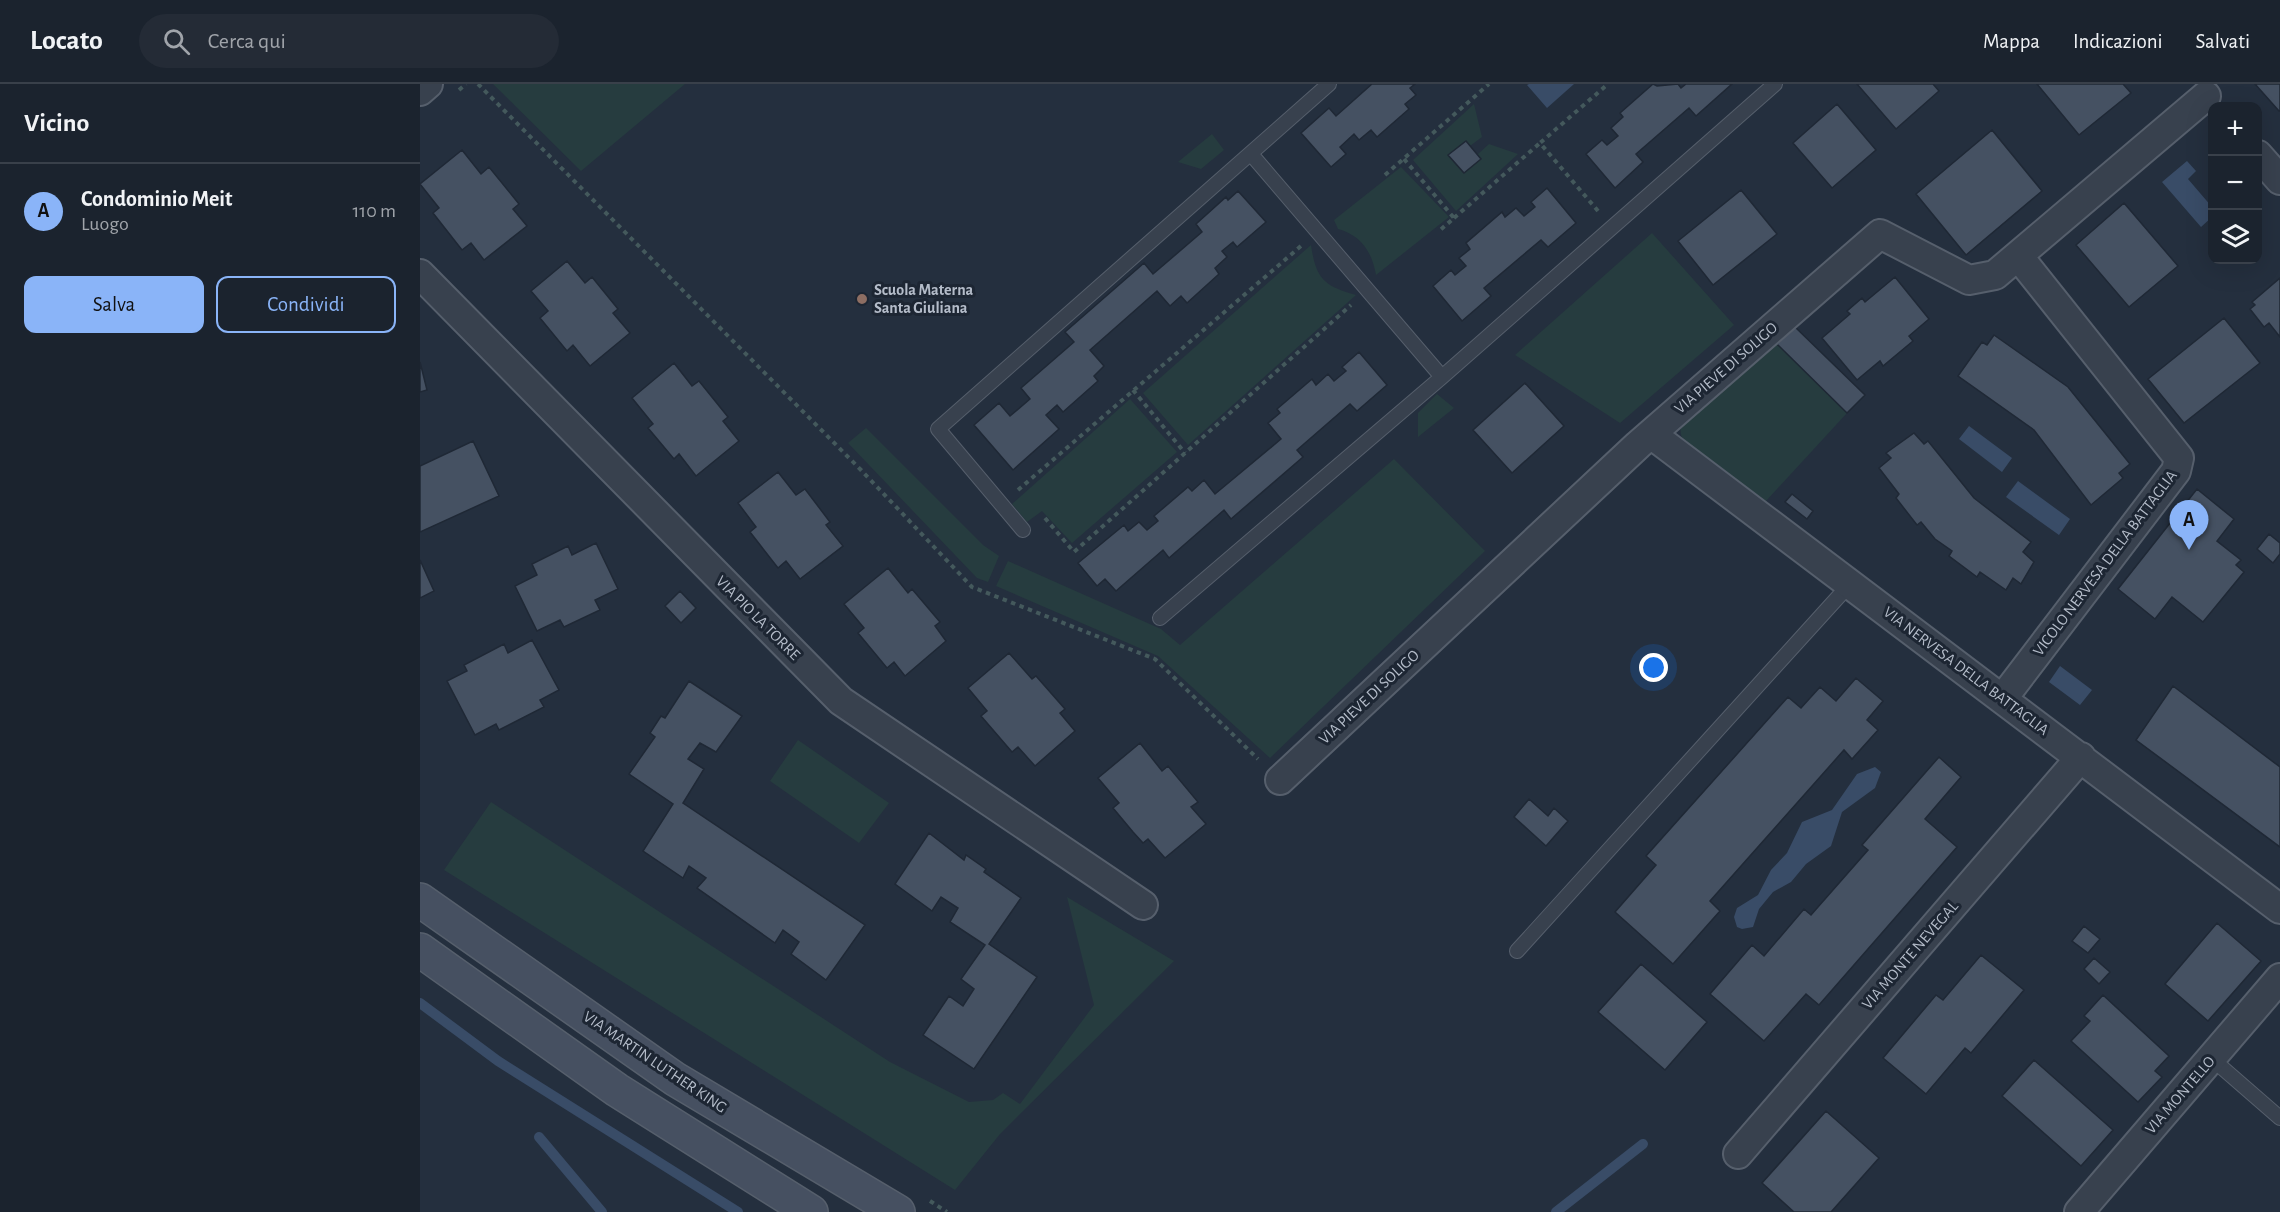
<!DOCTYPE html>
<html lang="it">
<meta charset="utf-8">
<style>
:root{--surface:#1b232e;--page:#242b36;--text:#f1f3f6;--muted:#a0a4aa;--line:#39404a;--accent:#8ab4f8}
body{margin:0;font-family:"Alegreya Sans",sans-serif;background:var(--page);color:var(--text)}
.controls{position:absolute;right:18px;top:18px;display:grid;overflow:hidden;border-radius:12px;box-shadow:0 6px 24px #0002}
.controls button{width:54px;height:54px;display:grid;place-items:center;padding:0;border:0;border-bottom:2px solid var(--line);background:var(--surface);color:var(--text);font:30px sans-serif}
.you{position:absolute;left:1234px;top:584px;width:21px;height:21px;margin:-15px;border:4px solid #fff;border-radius:50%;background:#1a73e8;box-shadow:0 0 0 9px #1a73e833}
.badge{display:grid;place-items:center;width:39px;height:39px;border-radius:50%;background:var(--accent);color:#111;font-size:20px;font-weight:700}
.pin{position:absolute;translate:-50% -50px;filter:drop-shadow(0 2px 3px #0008)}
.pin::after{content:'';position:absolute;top:32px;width:21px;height:18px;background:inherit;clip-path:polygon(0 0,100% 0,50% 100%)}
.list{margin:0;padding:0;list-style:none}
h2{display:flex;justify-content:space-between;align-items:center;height:78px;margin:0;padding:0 24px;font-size:26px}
h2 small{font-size:20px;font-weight:400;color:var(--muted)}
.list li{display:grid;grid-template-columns:39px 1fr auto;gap:18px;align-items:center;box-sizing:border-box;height:96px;padding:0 24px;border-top:2px solid var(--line)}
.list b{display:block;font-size:22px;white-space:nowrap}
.list p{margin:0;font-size:20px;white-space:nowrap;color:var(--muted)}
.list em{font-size:20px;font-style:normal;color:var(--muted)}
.actions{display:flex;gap:12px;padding:18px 24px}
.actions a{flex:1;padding:14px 0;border:2px solid var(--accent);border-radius:12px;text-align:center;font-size:21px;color:var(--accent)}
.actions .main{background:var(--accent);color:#111}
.icon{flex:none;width:33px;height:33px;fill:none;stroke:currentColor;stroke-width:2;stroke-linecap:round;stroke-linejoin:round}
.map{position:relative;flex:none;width:1860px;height:1128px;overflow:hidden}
header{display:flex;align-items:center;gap:36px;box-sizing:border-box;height:84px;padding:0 30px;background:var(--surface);border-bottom:2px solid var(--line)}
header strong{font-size:28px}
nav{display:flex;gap:33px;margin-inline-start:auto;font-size:21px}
.search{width:420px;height:54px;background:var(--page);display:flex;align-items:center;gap:15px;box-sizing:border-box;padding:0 21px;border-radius:33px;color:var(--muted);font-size:22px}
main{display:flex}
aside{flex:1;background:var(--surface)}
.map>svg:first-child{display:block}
.green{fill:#263c3f}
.water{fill:#394c67}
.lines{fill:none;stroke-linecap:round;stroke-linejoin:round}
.stream{stroke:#394c67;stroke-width:10}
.building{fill:#455162;stroke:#1f2835;stroke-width:1.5}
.lane-casing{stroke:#565f6c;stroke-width:16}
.street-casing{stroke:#565f6c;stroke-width:32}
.secondary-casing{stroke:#565f6c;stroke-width:36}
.path{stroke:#44595c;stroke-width:4;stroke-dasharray:4.5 4.5;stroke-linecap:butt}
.lane{stroke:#38414e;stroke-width:14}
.street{stroke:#38414e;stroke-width:28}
.secondary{stroke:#465061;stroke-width:33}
.education-dot{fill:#8d6e63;stroke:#1d2633;stroke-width:2}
.labels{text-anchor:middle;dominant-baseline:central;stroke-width:6;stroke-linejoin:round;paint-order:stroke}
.poi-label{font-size:16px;font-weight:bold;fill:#b4bcc9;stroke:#1d2633;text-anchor:start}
.street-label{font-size:16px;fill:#b4bcc9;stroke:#1d2633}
</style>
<header>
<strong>Locato</strong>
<div class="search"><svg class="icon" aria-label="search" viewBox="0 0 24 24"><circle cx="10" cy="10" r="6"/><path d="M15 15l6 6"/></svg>Cerca qui</div>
<nav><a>Mappa</a><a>Indicazioni</a><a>Salvati</a></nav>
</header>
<main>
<aside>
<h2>Vicino<small></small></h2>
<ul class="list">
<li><span class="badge">A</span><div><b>Condominio Meit</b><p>Luogo</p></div><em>110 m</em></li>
</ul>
<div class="actions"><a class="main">Salva</a><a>Condividi</a></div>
</aside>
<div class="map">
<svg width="1860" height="1128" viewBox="0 0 1860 1128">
<rect width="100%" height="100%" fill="#242f3e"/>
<path class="green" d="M73,0H265L161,87Z
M1054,20L1062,53L1050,62L1045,57L1028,71L1043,89L1060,75L1057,71L1069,60L1098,70L1036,127L993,76Z
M792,50L804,66L781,85L758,78Z
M981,83L1029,133L956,191C952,168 941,151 918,145L914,136Z
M1232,149L1314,241L1200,339L1095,271Z
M891,161C896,195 904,202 936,211L768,361L723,309Z
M1354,256L1427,329L1346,417C1328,404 1273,372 1263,355C1259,349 1261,344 1262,337Z
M1017,310L1034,324L998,353V329Z
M710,315L757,368L652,459L622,427L607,438L592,420Z
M446,344L563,461L579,472L568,498L557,494L428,359Z
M974,375L1065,467L850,674L738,572L576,502L588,477L741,545L760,561Z
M378,656L469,719L439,759L350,697Z
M71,718L470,978L549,1018L573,1016L583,1009L600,1020L674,921L647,813L754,877L580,1050L535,1106L24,786Z"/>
<path class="water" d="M1109,0H1154L1127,24L1107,1Z
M1767,77L1776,87L1768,95L1792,123V133L1781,143L1742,98Z
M1549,342L1592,374L1582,388L1539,355Z
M1598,397L1650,435L1639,451L1586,413Z
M1640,582L1672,606L1660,621L1629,598Z
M1455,683L1461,688L1455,704L1422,728L1411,762L1386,780L1371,798L1353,808L1339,825L1333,843L1322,845L1317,843L1314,833L1317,824L1338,811L1351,786L1367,769L1382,738L1412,726L1437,690Z"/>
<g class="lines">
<path class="stream" d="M0,919L78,977L318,1128
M119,1053L182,1128
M1136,1128L1223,1060"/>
</g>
<path class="building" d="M952,0H995L990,4L996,11L985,20L989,25L957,53L951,46L939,56L934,50L920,63L926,70L911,83L881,49L909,24L916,32Z
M1233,0L1237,2L1258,0L1261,4L1266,0H1312L1276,32L1269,24L1216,70L1223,78L1195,104L1166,70L1182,56L1187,61L1198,52L1191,44L1203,33L1200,29Z
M1437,0H1513L1519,7L1476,45Z
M1617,0H1703L1711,9L1659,51Z
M1835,0H1860V27H1859Z
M1417,20L1456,66L1412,104L1373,59Z
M1572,46L1622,107L1546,171L1496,110Z
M1046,57L1061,75L1044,89L1028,71Z
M42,66L61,90L69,83L99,120L93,125L107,142L64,176L51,159L42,166L13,129L19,124L0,100Z
M1127,104L1156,139L1128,163L1121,156L1064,204L1071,212L1042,237L1013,202L1031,186L1035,191L1046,182L1039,174L1050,165L1046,159L1082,128L1085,133L1096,124L1104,132L1115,123L1111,118Z
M1321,106L1357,150L1293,201L1258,157Z
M818,107L846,138L817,163L813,158L802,167L807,173L795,184L799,190L767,219L761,212L750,222L737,207L670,266L684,282L674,292L678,297L643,328L637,321L626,331L639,345L593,386L554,341L579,319L590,332L610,315L601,304L654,258L645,248L724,179L733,190L782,148L776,140L806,113L808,116Z
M1704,119L1758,182L1709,223L1656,161Z
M147,177L165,199L172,193L198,225L193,229L210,249L170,282L153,261L147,267L120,234L128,227L111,207Z
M1475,193L1509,235L1489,252L1493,257L1463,282L1460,277L1437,296L1402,254L1430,230L1427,227L1442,214L1445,218Z
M1860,194V253L1849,239L1844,243L1830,225L1835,221L1832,218Z
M1804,234L1840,279L1764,339L1728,295Z
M1375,243L1445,311L1427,329L1357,260Z
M1574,251L1648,303L1710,380L1699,389L1703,394L1671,421L1614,346L1538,292L1562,258L1567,261Z
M939,268L967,301L937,327L930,320L877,366L883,373L811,435L804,426L749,474L743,466L696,507L685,495L677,502L658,479L704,441L708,447L719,438L727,446L738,437L734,432L768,403L772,407L784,396L795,410L861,355L848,339L860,329L857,325L892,295L896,301L908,290L914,297L926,287L922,283Z
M0,278L7,306L0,308Z
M254,279L272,302L279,297L308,333L303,337L319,357L276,392L259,370L254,375L228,344L233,340L212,314Z
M1105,299L1144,342L1092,389L1053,346Z
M1494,349L1504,360L1508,357L1554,414L1611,458L1603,468L1614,478L1601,500L1593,494L1586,506L1560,488L1557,493L1529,472L1532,467L1515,455L1501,438L1497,441L1476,414L1479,410L1459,384L1471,374L1466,369Z
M53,357L79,412L0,448V382Z
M358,388L376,411L385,405L410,438L406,441L423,462L380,495L366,477L358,484L330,448L336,443L318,419Z
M1777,405L1814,435L1797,457L1821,476L1816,481L1824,488L1783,538L1752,513L1735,535L1698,505Z
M1372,410L1393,427L1387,435L1365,418Z
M1849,450L1860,459V470L1853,479L1837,465Z
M176,459L198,505L175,516L180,526L144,543L140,536L117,547L95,502L117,491L112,480L148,462L152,471Z
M0,476L14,507L0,514Z
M468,484L488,509L492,505L520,538L515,542L526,557L485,592L474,578L467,584L438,549L444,544L424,520Z
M260,507L276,524L261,539L245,522Z
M112,556L139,606L120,616L124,623L79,646L76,640L55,651L27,597L47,587L44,581L84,560L88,569Z
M589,569L612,595L616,592L645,625L640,629L655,647L615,682L598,663L592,668L561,632L567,627L548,604Z
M1436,594L1463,617L1447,636L1458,646L1432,675L1424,666L1290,817L1300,827L1253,880L1195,828L1236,781L1226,772L1368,613L1381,624L1400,603L1416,617Z
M269,597L322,632L296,668L280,659L268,675L284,685L263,719L445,841L406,896L371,870L379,858L363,846L355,859L277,804L286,794L269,782L263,794L223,767L253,720L209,690L235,653L230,649L241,632L245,634Z
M1753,602L1860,683V763L1716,656Z
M720,659L742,687L748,682L778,718L771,723L786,740L745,774L728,755L723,759L713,748L693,724L699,719L678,694Z
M1519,673L1541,693L1505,735L1537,763L1399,921L1386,910L1344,957L1290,910L1332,861L1344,872L1384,825L1391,831L1448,766L1442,761Z
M1109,715L1128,732L1134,724L1148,737L1126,762L1094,733Z
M509,749L544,776L546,771L566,785L564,788L601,814L569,860L617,893L554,985L503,951L529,912L543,922L554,905L541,895L565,861L530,838L538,824L521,813L512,827L475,800Z
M1797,839L1841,877L1788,937L1745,900Z
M1664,842L1680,855L1668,869L1652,857Z
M1561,871L1604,906L1551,969L1545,964L1506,1010L1463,974L1516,911L1523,916Z
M1674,874L1690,888L1679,900L1664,885Z
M1221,880L1287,938L1245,986L1178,928Z
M1683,911L1749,972L1735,987L1742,993L1718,1018L1651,957L1670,937L1664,932Z
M1614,976L1693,1046L1661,1082L1582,1012Z
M1406,1027L1459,1074L1411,1128H1374L1342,1099Z"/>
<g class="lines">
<defs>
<path id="lane" d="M831,70L1022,293
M603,446L518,345L909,0
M740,534L1022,293L1355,0
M1097,867L1430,500
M1791,974L1860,1034"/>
<path id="street" d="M0,7L8,0
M1838,71L1860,96
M0,190L421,617L723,821
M1231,350L1860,825
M1583,614L1756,387L1759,374L1599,173
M860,696L1218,361L1460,150L1549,196L1575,191L1786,12
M1318,1070L1661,673
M1659,1128L1860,894"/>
<path id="secondary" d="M0,816L255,995L478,1128
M0,866L197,1006L391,1128"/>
</defs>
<use href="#lane" class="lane-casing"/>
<use href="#street" class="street-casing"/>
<use href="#secondary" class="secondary-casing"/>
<path class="path" d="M58,0L441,386L552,503L735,575L838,675
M39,6L46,0
M984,75L1034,134L1018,148
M965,91L1069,0
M1178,127L1120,59L1188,0
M1034,134L1120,59
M713,306L765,369
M598,406L881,162
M625,434L654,468L931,221
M510,1117L527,1128"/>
<use href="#lane" class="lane"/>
<use href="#street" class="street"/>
<use href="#secondary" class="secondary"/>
</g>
<circle class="education-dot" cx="442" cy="215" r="6"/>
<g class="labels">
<g class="poi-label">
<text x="454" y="206">Scuola Materna<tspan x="454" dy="18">Santa Giuliana</tspan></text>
</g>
<g class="street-label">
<text transform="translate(1306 284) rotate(-41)">VIA PIEVE DI SOLIGO</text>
<text transform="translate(1685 479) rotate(-53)">VICOLO NERVESA DELLA BATTAGLIA</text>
<text transform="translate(338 534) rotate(45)">VIA PIO LA TORRE</text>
<text transform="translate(1546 587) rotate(37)">VIA NERVESA DELLA BATTAGLIA</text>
<text transform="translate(949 613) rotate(-43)">VIA PIEVE DI SOLIGO</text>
<text transform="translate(1490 871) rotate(-49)">VIA MONTE NEVEGAL</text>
<text transform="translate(235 978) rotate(34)">VIA MARTIN LUTHER KING</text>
<text transform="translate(1760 1011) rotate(-49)">VIA MONTELLO</text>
</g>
</g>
</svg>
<div class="controls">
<button>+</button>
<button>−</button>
<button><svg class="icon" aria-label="layers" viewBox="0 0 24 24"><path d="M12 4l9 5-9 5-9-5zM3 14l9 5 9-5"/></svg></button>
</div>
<div class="you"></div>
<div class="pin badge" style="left:1769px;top:466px">A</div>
</div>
</main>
